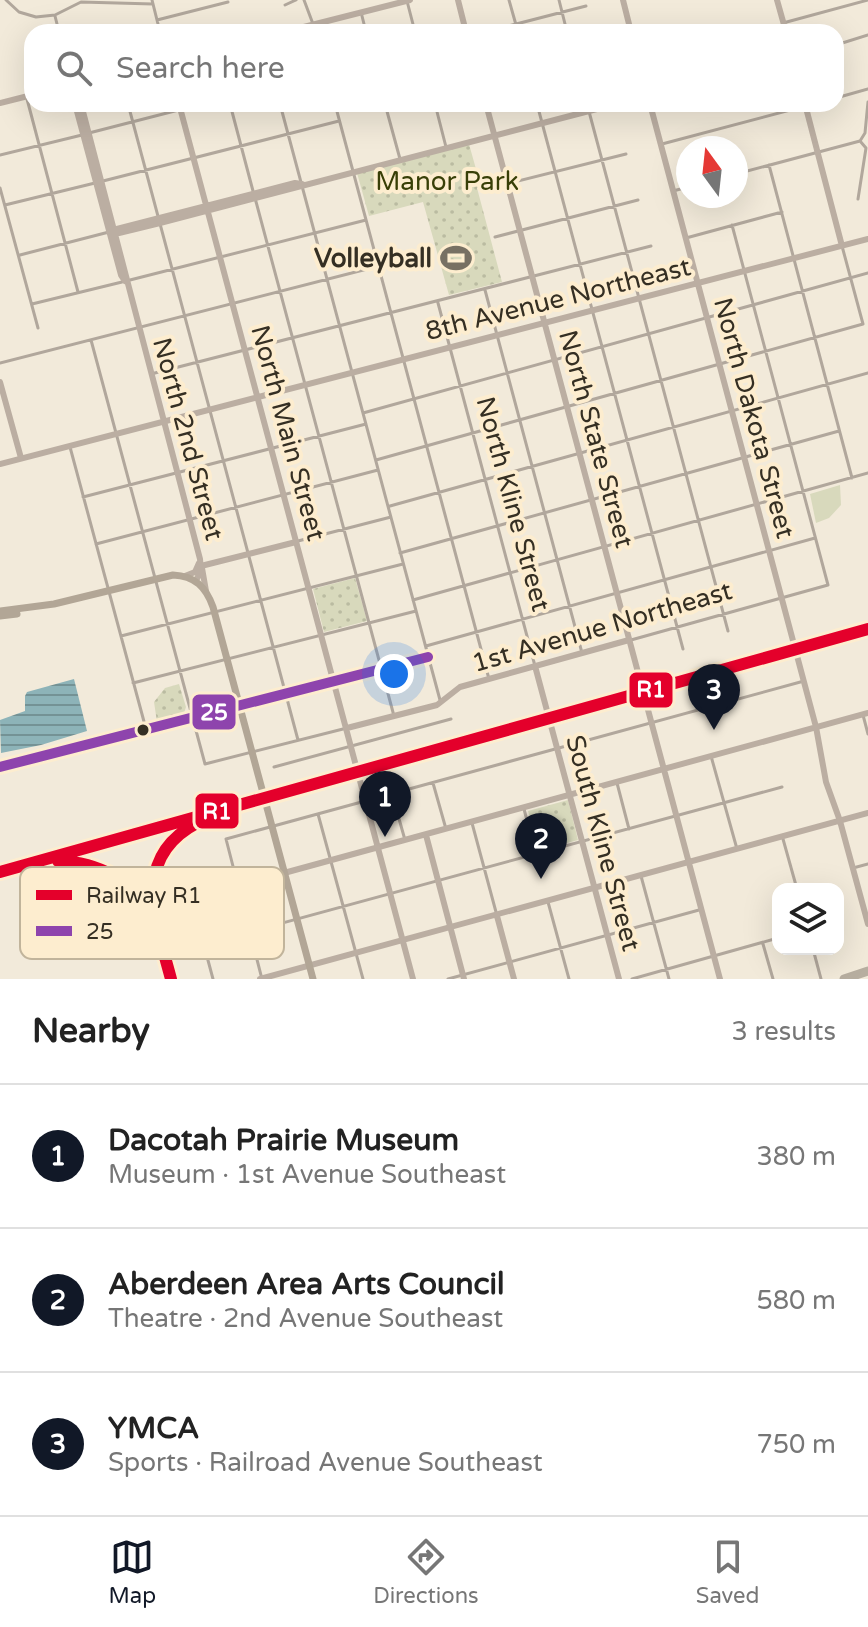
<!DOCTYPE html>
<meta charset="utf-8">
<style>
:root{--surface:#fff;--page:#f2f2f2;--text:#222;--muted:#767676;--line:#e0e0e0;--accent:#111827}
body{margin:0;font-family:"Varela Round",sans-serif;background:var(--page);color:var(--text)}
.controls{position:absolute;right:24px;bottom:24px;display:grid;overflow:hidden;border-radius:16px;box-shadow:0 8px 32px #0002}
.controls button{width:72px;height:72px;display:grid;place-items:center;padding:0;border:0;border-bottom:2px solid var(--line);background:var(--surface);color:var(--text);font:40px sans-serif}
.compass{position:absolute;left:676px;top:136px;width:72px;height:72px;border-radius:50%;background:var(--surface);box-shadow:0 8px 32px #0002;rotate:345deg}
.you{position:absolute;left:394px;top:674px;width:28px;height:28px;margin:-20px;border:6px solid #fff;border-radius:50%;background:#1a73e8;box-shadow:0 0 0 12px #1a73e833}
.badge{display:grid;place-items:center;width:52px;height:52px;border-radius:50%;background:var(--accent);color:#fff;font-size:26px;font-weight:700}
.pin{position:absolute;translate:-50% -66px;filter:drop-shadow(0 2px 4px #0008)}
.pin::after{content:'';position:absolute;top:42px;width:28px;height:24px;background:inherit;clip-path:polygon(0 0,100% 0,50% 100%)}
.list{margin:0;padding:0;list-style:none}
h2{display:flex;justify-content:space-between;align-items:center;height:104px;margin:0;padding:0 32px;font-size:34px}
h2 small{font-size:26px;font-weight:400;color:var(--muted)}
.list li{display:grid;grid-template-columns:52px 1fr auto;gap:24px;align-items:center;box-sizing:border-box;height:144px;padding:0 32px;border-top:2px solid var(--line)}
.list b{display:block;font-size:30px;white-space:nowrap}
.list p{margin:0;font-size:26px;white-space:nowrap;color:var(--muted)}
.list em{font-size:26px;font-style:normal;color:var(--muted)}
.icon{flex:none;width:44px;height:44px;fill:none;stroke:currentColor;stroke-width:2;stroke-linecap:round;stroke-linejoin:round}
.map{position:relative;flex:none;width:868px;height:979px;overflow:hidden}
.search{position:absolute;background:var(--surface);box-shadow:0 8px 32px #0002;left:24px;right:24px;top:24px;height:88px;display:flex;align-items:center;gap:20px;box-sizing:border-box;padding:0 28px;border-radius:24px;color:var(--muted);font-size:30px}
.sheet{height:536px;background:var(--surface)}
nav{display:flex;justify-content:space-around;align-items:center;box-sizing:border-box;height:112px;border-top:2px solid var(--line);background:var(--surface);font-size:22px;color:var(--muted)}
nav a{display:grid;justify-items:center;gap:4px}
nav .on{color:var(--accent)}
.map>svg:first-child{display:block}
.green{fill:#d8d9bc}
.park{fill:url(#park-dots)}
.water{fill:url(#water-rules)}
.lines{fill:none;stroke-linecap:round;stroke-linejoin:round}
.street{stroke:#b1a79c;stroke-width:3}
.secondary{stroke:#bbaea2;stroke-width:6}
.primary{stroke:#b2a696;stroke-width:7}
.highway{stroke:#b7aea0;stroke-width:9}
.bus-1-casing{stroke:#fdedcf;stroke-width:16}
.bus-1{stroke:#8e44ad;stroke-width:10}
.rail-1-casing{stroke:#fdedcf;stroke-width:18}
.rail-1{stroke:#e4002b;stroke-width:12}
.bus-dot{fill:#352f23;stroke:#fdedcf;stroke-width:3}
.labels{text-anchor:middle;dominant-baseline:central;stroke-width:8;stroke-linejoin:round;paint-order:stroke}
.park-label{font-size:26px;fill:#383f07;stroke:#fdedcf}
.poi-label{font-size:26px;font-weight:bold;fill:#352f23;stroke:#fdedcf;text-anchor:end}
.street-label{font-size:26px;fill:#352f23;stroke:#fdedcf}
.key{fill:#fdedcf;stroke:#c1b49b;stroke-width:2}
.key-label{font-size:22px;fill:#352f23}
.line-badge{stroke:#fdedcf;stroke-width:3}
.badge-label{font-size:22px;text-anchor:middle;font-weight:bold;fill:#fff}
</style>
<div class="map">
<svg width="868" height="979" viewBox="0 0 868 979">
<defs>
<pattern id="park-dots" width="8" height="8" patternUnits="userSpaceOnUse" patternTransform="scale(2)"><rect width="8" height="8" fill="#d8d9bc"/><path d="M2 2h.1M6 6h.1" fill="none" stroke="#babba1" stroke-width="1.8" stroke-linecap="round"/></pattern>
<pattern id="water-rules" width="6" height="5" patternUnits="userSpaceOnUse" patternTransform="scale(2)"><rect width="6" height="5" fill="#8db3b8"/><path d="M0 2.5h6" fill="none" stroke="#749295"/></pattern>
</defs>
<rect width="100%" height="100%" fill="#f2eada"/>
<path class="green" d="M840,485L841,505L829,518L816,523L810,494Z"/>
<path class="park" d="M469,144L481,187L477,188L502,282L449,295L423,202L369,216L357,173Z
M355,578L367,621L324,632L313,589Z
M179,684L186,707L183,716L157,722L154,702L165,688Z
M568,800L578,840L539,851L528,811Z"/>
<path class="water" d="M74,679L87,731L41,745L1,753L0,720L25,711V696L27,692Z"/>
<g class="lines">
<path class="street" d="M6,0L19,12L36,17L55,15L81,2L153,4
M152,0L160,32
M304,0L316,32
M509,0L518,32
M559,0L567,32
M407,1L415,32
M285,5L296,0
M361,12L366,32
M55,16L59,32
M157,20L228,2
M783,23L868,0
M485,32L586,6
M836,45L868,35
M836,98L868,89
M27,99L78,292
M128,104L298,740
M230,104L253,191
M280,104L440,700
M335,104L489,679
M385,104L400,159
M435,104L446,147
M537,104L683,649
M587,104L728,631
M89,133L202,104
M662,144L813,104
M0,155L82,135
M769,165L852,478
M736,174L860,141L865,133L868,102
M103,181L339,121
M0,188L38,328
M482,190L626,154
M673,191L688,187
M255,198L394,716
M858,199L866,148L860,141
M5,205L95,183
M495,237L638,200
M686,238L782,212
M20,255L109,232
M130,280L366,220
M485,290L582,653
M438,303L535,666
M32,304L122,282
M91,340L205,764L347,728
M0,363L379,266
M151,374L651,246
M363,413L868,273
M70,447L146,729
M376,460L863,324L842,246
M83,497L366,424
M390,506L868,373
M298,541L391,517
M96,544L378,470
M400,553L839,431
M413,600L868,473
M121,636L403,564
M631,640L828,585L732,225
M426,646L815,538
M133,683L416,611
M863,715L868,734
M711,756L737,849
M0,767L428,657
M274,767L451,719
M433,783L446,829
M617,783L629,829
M392,794L405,840
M524,809L536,855
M318,814L363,979
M472,823L496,912
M783,839L797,889
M853,868L868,864
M641,876L669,979
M548,902L569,979
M763,944L773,979
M813,949L821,979
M172,953L782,787
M213,979L191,897L284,873
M262,979L226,839L804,681
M448,979L699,910
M632,979L778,938"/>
<path class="secondary" d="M458,0L466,32
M623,0L631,32
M777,0L786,32
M284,32L410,0
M0,103L32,95
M75,104L121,275L125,281
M81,104L200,559L201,570L196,581
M179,104L413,979
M486,104L720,979
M650,104L816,727L826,782L840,821L868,924
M805,104L842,246
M113,230L295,183L302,184
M109,232L119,233L160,223L616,104
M0,382L21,458
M0,464L868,239
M201,566L296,542
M202,568L206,591
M185,576L195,572L199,563
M535,666L619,979
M347,728L437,705L460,687L629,640
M426,835L464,979
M284,873L868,713
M497,916L514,979
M260,979L868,813"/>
<path class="primary" d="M0,611L54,604L173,575C195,576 206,587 213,607L313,979
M0,616L17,614"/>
<path class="highway" d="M844,979L868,971"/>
<defs>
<path id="bus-1" d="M0,767L428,657"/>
</defs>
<use href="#bus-1" class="bus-1-casing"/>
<use href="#bus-1" class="bus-1"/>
<defs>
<path id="rail-1" d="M58,861C98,862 135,881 153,917
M0,872L868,629
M171,979C156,922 130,858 197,823"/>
</defs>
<use href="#rail-1" class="rail-1-casing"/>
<use href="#rail-1" class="rail-1"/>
</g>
<defs>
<symbol id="stadium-bare" viewBox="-9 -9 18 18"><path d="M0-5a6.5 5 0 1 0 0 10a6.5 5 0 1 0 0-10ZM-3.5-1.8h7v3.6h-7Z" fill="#777063" stroke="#fdedcf" stroke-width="2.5" paint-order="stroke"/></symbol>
</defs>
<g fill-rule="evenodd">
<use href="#stadium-bare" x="434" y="236" width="44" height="44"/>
</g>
<circle class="bus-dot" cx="143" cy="730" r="7"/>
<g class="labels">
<g class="park-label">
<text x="447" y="181">Manor Park</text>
</g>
<g class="poi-label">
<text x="432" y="258">Volleyball</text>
</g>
<g class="street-label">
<text transform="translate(558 299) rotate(-14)">8th Avenue Northeast</text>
<text transform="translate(754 418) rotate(75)">North Dakota Street</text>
<text transform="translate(288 433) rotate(75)">North Main Street</text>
<text transform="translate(188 439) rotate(75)">North 2nd Street</text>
<text transform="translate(596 439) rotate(75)">North State Street</text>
<text transform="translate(513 504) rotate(75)">North Kline Street</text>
<text transform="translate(602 627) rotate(-16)">1st Avenue Northeast</text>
<text transform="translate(603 843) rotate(75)">South Kline Street</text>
</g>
</g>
<rect x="20" y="867" width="264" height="92" rx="12" class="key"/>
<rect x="36" y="890" width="36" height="10" fill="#e4002b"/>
<rect x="36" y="926" width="36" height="10" fill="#8e44ad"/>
<g class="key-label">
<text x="86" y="903">Railway R1</text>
<text x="86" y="939">25</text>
</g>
<g class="line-badge">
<rect x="628" y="671" width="46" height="38" rx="8" fill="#e4002b"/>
<rect x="191" y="693" width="46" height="38" rx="8" fill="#8e44ad"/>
<rect x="194" y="792" width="46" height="38" rx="8" fill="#e4002b"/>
</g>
<g class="badge-label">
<text x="651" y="697">R1</text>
<text x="214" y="720">25</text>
<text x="217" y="819">R1</text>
</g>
</svg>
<div class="controls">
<button><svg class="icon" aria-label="layers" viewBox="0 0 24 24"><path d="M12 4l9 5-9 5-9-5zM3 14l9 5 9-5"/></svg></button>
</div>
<svg class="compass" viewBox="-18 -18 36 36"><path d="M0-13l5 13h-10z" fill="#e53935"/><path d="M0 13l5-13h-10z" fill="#767676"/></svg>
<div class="you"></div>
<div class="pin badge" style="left:385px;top:837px">1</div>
<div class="pin badge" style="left:541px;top:879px">2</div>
<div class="pin badge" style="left:714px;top:730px">3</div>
<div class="search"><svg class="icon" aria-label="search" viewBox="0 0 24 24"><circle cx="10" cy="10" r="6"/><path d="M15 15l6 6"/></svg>Search here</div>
</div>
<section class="sheet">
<h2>Nearby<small>3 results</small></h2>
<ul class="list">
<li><span class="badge">1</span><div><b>Dacotah Prairie Museum</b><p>Museum · 1st Avenue Southeast</p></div><em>380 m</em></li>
<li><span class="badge">2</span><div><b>Aberdeen Area Arts Council</b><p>Theatre · 2nd Avenue Southeast</p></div><em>580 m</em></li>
<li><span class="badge">3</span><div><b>YMCA</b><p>Sports · Railroad Avenue Southeast</p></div><em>750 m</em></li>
</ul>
</section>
<nav>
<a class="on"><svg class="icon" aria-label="map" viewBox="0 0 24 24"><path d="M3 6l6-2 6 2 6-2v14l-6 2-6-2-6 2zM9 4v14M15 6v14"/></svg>Map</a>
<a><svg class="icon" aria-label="directions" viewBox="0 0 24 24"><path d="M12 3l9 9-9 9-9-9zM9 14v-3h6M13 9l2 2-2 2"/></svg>Directions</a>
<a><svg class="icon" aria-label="saved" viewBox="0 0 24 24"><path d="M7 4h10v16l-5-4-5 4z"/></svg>Saved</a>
</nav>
